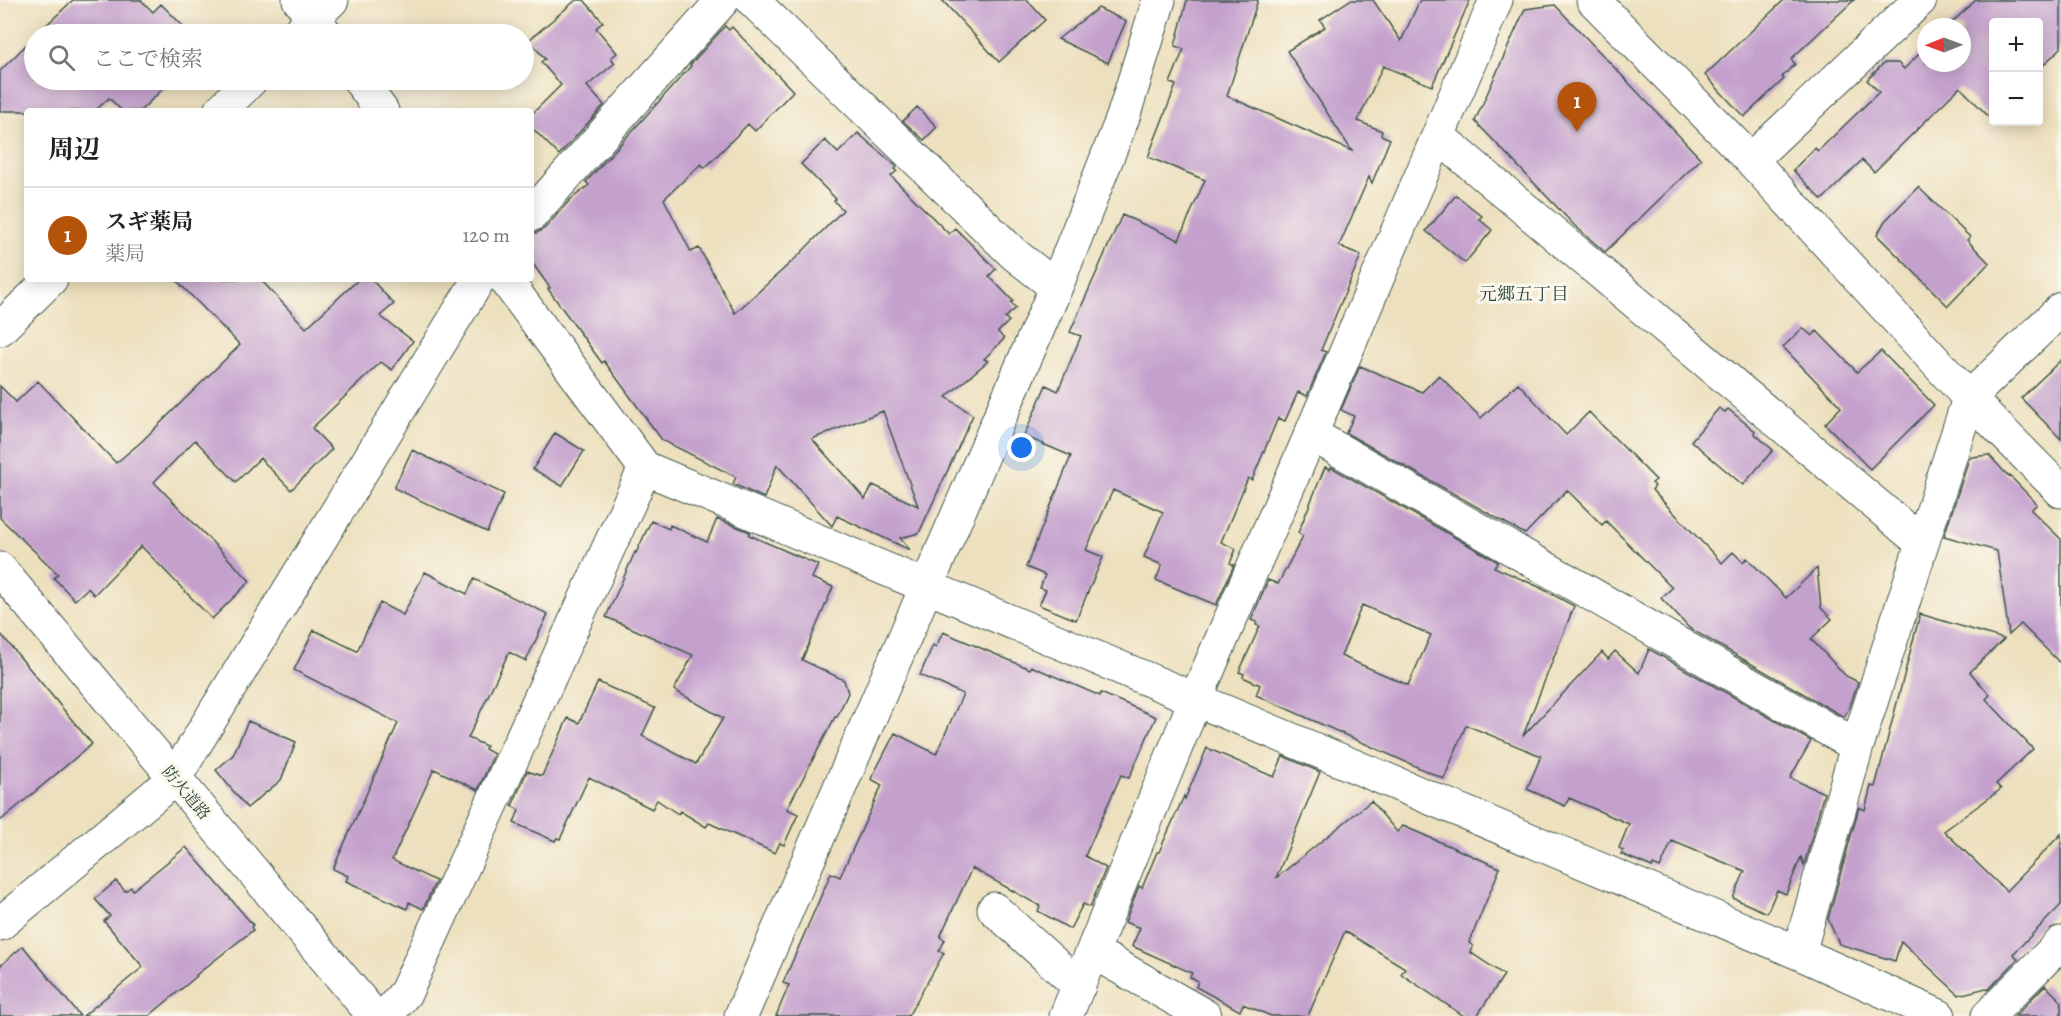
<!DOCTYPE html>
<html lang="ja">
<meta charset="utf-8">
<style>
:root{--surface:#fff;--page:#f6f6f6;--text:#222;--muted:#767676;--line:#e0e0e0;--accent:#b45309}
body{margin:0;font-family:Alegreya,"Noto Serif JP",serif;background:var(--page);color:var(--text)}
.controls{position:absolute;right:18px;top:18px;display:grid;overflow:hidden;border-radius:6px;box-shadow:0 3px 15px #0003}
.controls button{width:54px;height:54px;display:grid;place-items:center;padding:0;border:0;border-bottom:2px solid var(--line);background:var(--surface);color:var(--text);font:30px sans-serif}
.compass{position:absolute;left:1917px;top:18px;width:54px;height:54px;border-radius:50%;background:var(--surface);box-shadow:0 3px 15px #0003;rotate:269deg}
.you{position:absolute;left:1022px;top:448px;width:21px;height:21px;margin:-15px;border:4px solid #fff;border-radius:50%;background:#1a73e8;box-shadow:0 0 0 9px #1a73e833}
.badge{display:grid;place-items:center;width:39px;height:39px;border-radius:50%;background:var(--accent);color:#fff;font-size:20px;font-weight:700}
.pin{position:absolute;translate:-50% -50px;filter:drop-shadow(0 2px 3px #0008)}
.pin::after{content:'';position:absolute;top:32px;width:21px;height:18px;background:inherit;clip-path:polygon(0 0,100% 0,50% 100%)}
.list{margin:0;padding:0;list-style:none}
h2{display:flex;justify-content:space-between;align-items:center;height:78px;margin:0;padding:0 24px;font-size:26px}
h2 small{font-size:20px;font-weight:400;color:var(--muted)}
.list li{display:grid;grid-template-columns:39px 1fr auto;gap:18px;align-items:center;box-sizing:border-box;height:96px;padding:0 24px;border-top:2px solid var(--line)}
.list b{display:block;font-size:22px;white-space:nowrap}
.list p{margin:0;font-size:20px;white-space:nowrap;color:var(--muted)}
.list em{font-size:20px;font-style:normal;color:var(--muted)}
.icon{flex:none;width:33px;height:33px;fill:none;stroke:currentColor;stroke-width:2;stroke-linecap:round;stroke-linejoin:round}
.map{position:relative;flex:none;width:2061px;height:1016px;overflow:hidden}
.search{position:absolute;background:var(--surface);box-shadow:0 3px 15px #0003;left:24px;top:24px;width:510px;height:66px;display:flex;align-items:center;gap:15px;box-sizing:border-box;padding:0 21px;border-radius:33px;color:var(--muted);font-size:22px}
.panel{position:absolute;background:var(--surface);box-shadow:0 3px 15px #0003;left:24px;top:108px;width:510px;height:174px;border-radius:6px}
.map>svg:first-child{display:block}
.building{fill:#c4a1cd;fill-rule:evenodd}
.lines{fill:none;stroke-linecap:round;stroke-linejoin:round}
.minor-casing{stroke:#3e5549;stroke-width:35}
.major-casing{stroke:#3e5549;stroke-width:35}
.minor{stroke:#fff;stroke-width:33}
.major{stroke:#fff;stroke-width:33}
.labels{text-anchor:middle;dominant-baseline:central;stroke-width:6;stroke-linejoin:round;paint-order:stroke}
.street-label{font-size:16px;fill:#1f3d34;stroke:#fbf7ec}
.neighbourhood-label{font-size:18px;fill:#1f3d34;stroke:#fbf7ec}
</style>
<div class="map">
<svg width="2061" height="1016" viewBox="0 0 2061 1016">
<rect width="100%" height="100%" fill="#fbf7ec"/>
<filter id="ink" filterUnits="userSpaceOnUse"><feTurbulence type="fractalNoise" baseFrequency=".0167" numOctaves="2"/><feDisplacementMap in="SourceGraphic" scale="12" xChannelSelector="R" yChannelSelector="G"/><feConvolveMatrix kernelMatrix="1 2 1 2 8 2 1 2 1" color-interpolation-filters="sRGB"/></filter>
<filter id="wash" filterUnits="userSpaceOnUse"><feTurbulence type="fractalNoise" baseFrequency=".008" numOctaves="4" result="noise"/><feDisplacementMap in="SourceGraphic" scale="24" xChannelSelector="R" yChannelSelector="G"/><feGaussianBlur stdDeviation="1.35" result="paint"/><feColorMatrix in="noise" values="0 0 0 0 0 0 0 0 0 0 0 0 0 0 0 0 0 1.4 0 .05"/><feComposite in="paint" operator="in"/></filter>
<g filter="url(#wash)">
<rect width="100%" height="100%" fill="#ede0be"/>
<g id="blocks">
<path class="building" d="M73,0H141L153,12L161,4L191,34H37Z
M576,0H584L603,22L596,28L617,53L611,58L615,63L587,86L604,105L559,155L531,127V115L561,85L541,62L545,59L529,40Z
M942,0H1027L1045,20L999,62Z
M1187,0H1258L1227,96L1352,151L1287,51L1325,27L1320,20L1350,0H1373L1401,41L1420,0H1470L1432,86L1383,66L1358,121L1382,131L1381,135L1390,139L1372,183L1369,177L1339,246L1361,255L1321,350L1326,352L1307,396L1298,392L1285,421L1278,418L1252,480L1248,478L1221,542L1236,549L1230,563L1234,565L1216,605L1156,580L1162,565L1144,557L1163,512L1113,490L1086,550L1103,557L1076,620L1039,605L1046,590L1040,588L1045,575L1026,567L1071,456L1024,436L1046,385L1058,391L1081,336L1070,332L1122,215L1179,240L1205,180L1148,157L1176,85L1170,83L1184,49L1175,46Z
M1784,0H1854L1791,59L1795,64L1782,77L1784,79L1744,117L1705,75Z
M1976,0H2061V48L2038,70V22H1994V113L1989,117L1960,87L1874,172L1862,160L1822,200L1793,170L1815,148L1818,151L1879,92L1867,80L1884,63H1898L1904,69L1926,47V63H1962V27H1947Z
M1555,5L1701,159L1605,252L1574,225L1475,121L1525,9Z
M1098,8L1126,21L1108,63L1058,39Z
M725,26L729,30L732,27L793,91L755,131L748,124L705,168L701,164L664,199L691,252L699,248L735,313L798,256L843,210L834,201L836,199L801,164L825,140L838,153L858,133L897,167L895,169L897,171L891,176L949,234L955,228L996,269L989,276L1013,301L1011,303L1016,308L1005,318L1009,321L998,332L1004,339L984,359L988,361L946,397L973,415L919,533L900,538L910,550L837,516L832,526L777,465L764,498L733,484L736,477L662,440L604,361L602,363L548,289L550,288L531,261V233H537L545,228L570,200L589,185L586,182L691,66L690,65ZM883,411L918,506L873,485L865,499L812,439Z
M34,37V80H172L140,111H122L109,98L95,111H0V71Z
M917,107L937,127L924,140L903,121Z
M1918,187L1970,237L1967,240L1989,263L1948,306L1877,235L1885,221Z
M1456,195L1482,216L1479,219L1492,230L1465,263L1426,231Z
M175,279H260L306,328L359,279H371L394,304L380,316L413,341L392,370L381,362L312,428L332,449L291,490L260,458L236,482L195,440L154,482L250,581L212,619L141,546L94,595L88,588L75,600L54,578L58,574L0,518V386L16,402L38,381L116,463L141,442L240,345Z
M1803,328L1812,336L1817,331L1857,372L1881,351L1934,405L1870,469L1825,424L1841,407L1783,347Z
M2061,360V439L2021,398Z
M1360,366L1422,392L1439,375L1481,418L1518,383L1566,435L1589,412L1656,480L1652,483L1655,486L1652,490L1722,563L1733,552L1743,562L1747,558L1786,598L1817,568L1821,608L1832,619L1811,639L1846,676L1858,682L1850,706L1844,717L1689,628L1661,598L1672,588L1606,521L1602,525L1567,490L1525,534L1346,433L1354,416L1341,410Z
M1719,408L1725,412L1728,409L1755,431L1754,433L1773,450L1743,485L1691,441Z
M555,433L584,451L562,486L533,469Z
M412,450L504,494L487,532L394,488Z
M1989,455L2009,477L2010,476L2037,504L2031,510L2061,539V664L2021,624L2009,635L1997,551L1944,536L1969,459L1972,457Z
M1325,467L1330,470L1331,467L1498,562L1494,567L1537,586L1574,606L1523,736L1602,652L1608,659L1615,651L1639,673L1649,649L1811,741L1790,778L1824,793L1804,865L1801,857L1786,894L1777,890L1767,913L1733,898L1745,871L1672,841L1660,868L1653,865L1652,867L1621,854L1623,850L1619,848L1629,824L1569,798L1565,806L1527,789L1541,756L1466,725L1444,779L1256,695L1260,685L1243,677L1244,674L1239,672L1260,626L1256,625L1257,622L1251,620L1268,580L1278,584L1303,536L1298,533ZM1362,605L1431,635L1408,685L1341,656Z
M717,519L750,532L749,535L818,565L812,578L833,587L802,660L844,680L848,693L837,717H835L787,809L798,814L784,845L780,843L775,853L709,823L706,827L680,811L678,814L657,800L652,809L589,777L560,839L557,838L555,841L514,823L519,810L512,806L527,771L542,776L568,718L579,723L598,682L655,708L642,736L696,764L723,718L674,690L693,655L606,617L635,552L636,553L651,521L669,529L670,525L707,542Z
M425,572L467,594L474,579L548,614L526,661L509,652L468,738L486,746L485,749L494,754L478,790L434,769L392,860L436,881L423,909L409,902L407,909L346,881L348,876L333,869L398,723L294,670L314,630L357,651L380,603L403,615Z
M1920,614L2004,639L1970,672L1990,695L1986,699L2033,749L1996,784L2001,789L1944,831L2006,891L2061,834V905L2013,954L2018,959L1988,990L1986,988L1959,995L1901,941L1895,961L1839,944L1828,919L1859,807L1865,810L1871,786L1875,787Z
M943,632L1030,669L1031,666L1100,696L1101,693L1156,717L1129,778L1121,775L1085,856L1106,868L1090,907L1083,904L1070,929L1038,911L1040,906L972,868L940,937L945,940L939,951L944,953L908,1016H776L789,985L783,983L831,873L840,877L882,785L871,779L895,733L936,754L963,694L920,675L933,645L936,647Z
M0,633L92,744L0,821Z
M248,721L296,742L281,780L247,808L216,770L233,755Z
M1207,748L1274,777L1283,756L1320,772L1276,878L1371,801L1397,832L1403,826L1500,868L1469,943L1473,946L1470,952L1504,975L1477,1016H1464L1401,974L1405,968L1345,931L1308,1016H1271L1243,1004L1240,1011L1196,987L1198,981L1190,977L1192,973L1132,946L1140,928L1125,922L1139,886L1142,888L1157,852H1159L1184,796L1185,799Z
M186,847L253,925L251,927L253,930L196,975L197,976L149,1016H83L143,967L104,921L110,916L95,899L116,881L125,891L131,887L133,890Z
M23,946L80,1016H0V966Z
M2045,985L2061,1001V1016H2015Z"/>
</g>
</g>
<g filter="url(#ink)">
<use href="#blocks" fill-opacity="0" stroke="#3e5549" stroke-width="1.5"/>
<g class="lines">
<defs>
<path id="minor" d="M299,0L326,34
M752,0L1014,254L1056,287
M1593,0L1751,160L1969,398L2061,491
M359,80L382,111
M1438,136L1922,543
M1751,160L1920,0
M531,215L723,0
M505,279L645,468L1799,953L1939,1016
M1311,434L1857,746
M0,569L374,1016
M994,909L1079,986
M0,924L174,779L479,279
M1093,952L1205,1016
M1799,953L1857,746L1969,398L2061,309
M386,1016L406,992L645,468
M741,1016L1056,287L1123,117L1159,0
M1066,1016L1196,698L1311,434L1496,0
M1988,1016L2061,943"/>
<path id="major" d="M297,34L332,0
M220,111L251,80
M0,329L51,279"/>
</defs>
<use href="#minor" class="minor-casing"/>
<use href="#major" class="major-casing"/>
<use href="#minor" class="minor"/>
<use href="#major" class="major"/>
</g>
</g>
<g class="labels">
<g class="street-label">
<text transform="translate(186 793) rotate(50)">防火道路</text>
</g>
<g class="neighbourhood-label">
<text x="1524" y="294">元郷五丁目</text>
</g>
</g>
</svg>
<div class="controls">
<button>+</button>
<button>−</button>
</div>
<svg class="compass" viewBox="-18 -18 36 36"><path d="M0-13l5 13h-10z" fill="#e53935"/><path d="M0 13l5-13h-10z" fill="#767676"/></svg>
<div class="you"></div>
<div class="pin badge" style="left:1577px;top:132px">1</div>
<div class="search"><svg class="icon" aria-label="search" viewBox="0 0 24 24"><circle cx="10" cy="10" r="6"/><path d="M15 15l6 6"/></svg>ここで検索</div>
<section class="panel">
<h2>周辺<small></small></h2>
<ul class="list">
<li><span class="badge">1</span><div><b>スギ薬局</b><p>薬局</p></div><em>120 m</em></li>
</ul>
</section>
</div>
